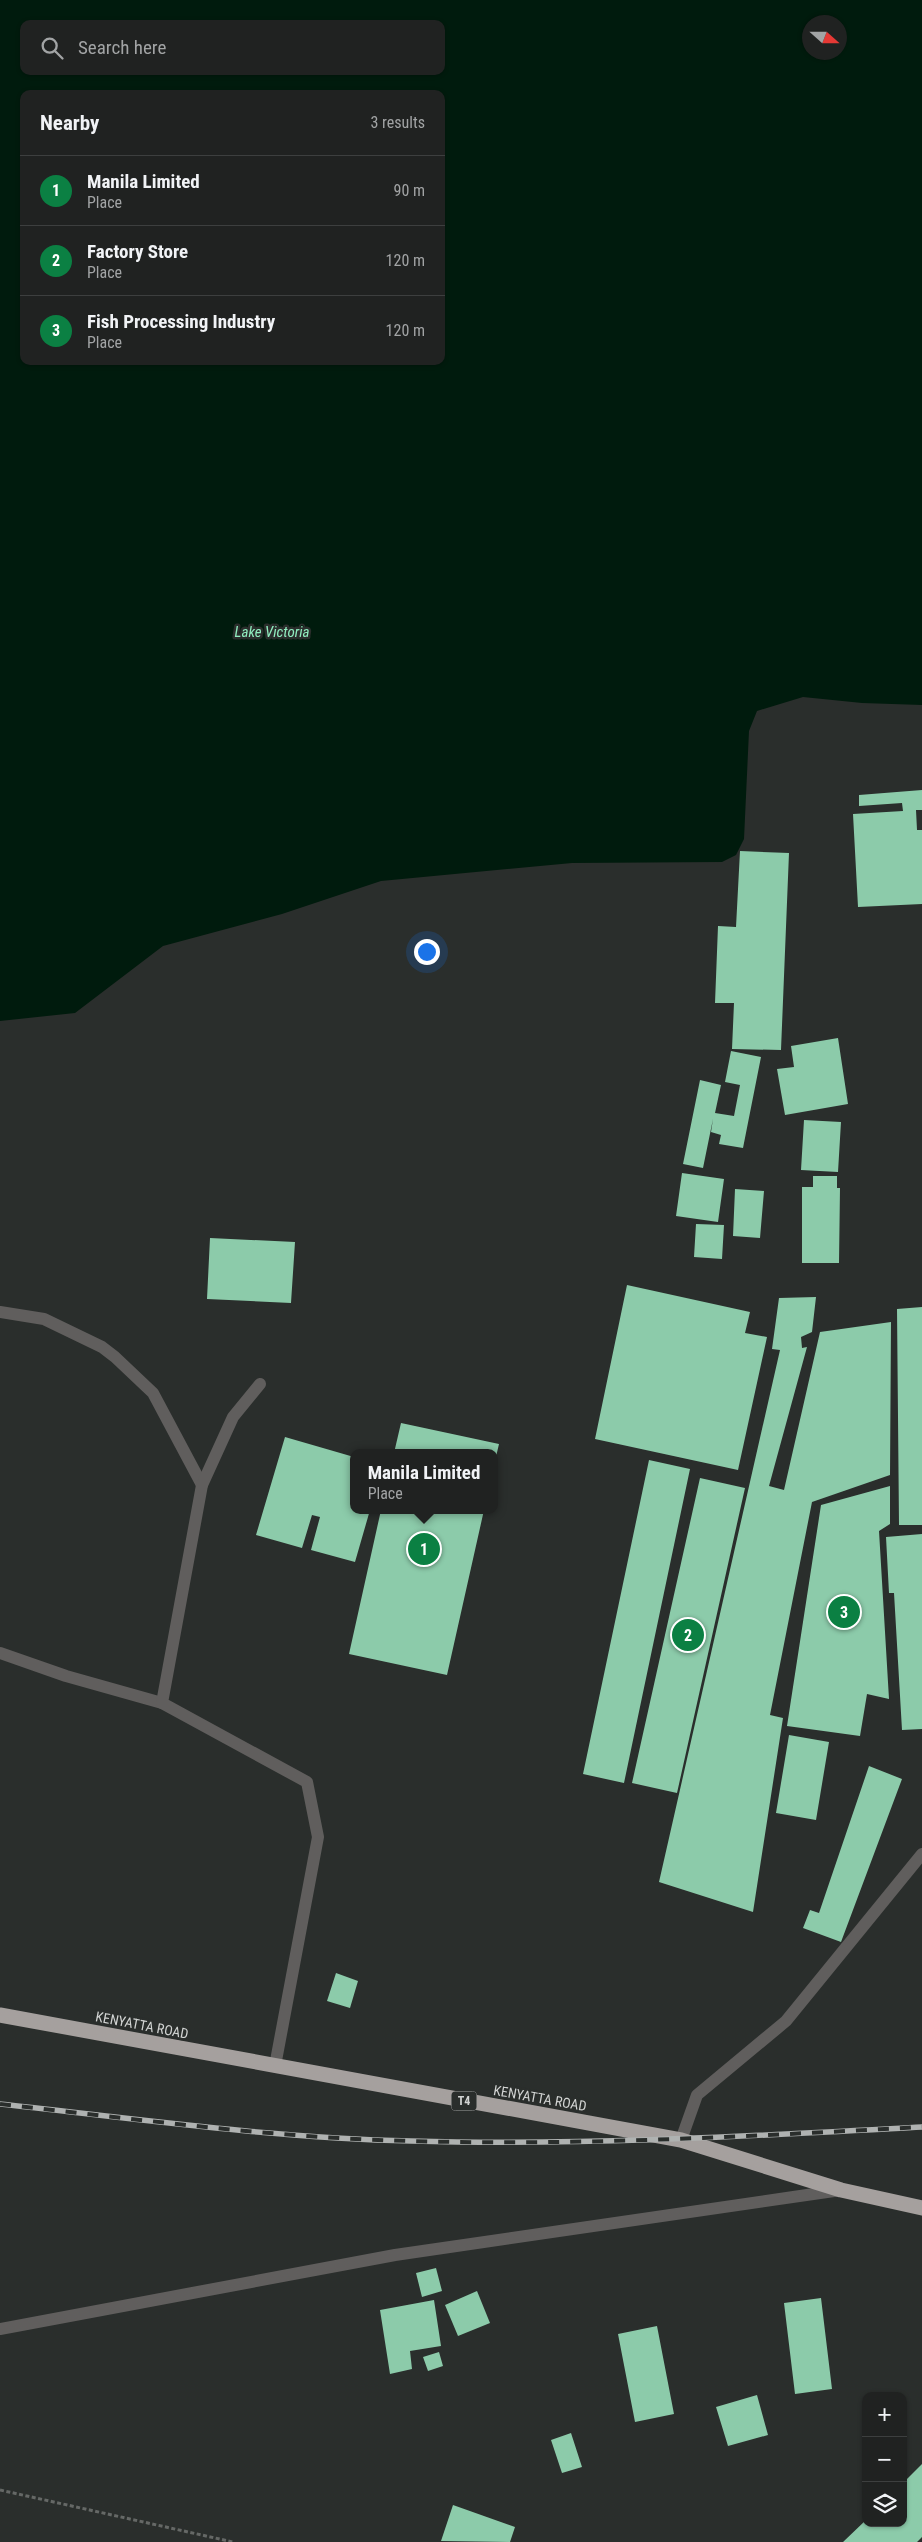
<!DOCTYPE html>
<meta charset="utf-8">
<style>
:root{--surface:#202221;--page:#2d2f2e;--text:#f1f3f6;--muted:#a2a4a5;--line:#3d3f3f;--accent:#0b8043}
body{margin:0;font-family:"Roboto Condensed",sans-serif;background:var(--page);color:var(--text)}
.controls{position:absolute;right:15px;bottom:15px;display:grid;overflow:hidden;border-radius:10px;box-shadow:0 1px 4px #0004}
.controls button{width:45px;height:45px;display:grid;place-items:center;padding:0;border:0;border-bottom:1px solid var(--line);background:var(--surface);color:var(--text);font:25px sans-serif}
.compass{position:absolute;left:802px;top:15px;width:45px;height:45px;border-radius:50%;background:var(--surface);box-shadow:0 1px 4px #0004;rotate:111deg}
.you{position:absolute;left:426px;top:951px;width:18px;height:18px;margin:-12px;border:4px solid #fff;border-radius:50%;background:#1a73e8;box-shadow:0 0 0 8px #1a73e833}
.badge{display:grid;place-items:center;width:32px;height:32px;border-radius:50%;background:var(--accent);color:#fff;font-size:16px;font-weight:700}
.pin{position:absolute;translate:-50% -50%;border:2px solid #fff;box-shadow:0 1px 5px #0006}
.popup{position:absolute;left:350px;top:1449px;width:148px;height:65px;box-sizing:border-box;display:grid;place-content:center;border-radius:10px;background:var(--surface);filter:drop-shadow(0 1px 4px #0005);font-size:16px;white-space:nowrap;color:var(--muted)}
.popup b{font-size:19px;color:var(--text)}
.popup::after{content:'';position:absolute;left:50%;top:100%;margin-left:-10px;border:10px solid transparent;border-top-color:var(--surface)}
.list{margin:0;padding:0;list-style:none}
h2{display:flex;justify-content:space-between;align-items:center;height:65px;margin:0;padding:0 20px;font-size:21px}
h2 small{font-size:16px;font-weight:400;color:var(--muted)}
.list li{display:grid;grid-template-columns:32px 1fr auto;gap:15px;align-items:center;box-sizing:border-box;height:70px;padding:0 20px;border-top:1px solid var(--line)}
.list b{display:block;font-size:19px;white-space:nowrap}
.list p{margin:0;font-size:16px;white-space:nowrap;color:var(--muted)}
.list em{font-size:16px;font-style:normal;color:var(--muted)}
.icon{flex:none;width:28px;height:28px;fill:none;stroke:currentColor;stroke-width:2;stroke-linecap:round;stroke-linejoin:round}
.map{position:relative;flex:none;width:922px;height:2542px;overflow:hidden}
.search{position:absolute;background:var(--surface);box-shadow:0 1px 4px #0004;left:20px;top:20px;width:425px;height:55px;display:flex;align-items:center;gap:12px;box-sizing:border-box;padding:0 18px;border-radius:10px;color:var(--muted);font-size:19px}
.panel{position:absolute;background:var(--surface);box-shadow:0 1px 4px #0004;left:20px;top:90px;width:425px;height:275px;border-radius:10px}
.map>svg:first-child{display:block}
.water{fill:#001b0d;fill-rule:evenodd}
.building{fill:#8ccbaa}
.lines{fill:none;stroke-linecap:round;stroke-linejoin:round}
.path{stroke:#656866;stroke-width:3;stroke-dasharray:4 2.5;stroke-linecap:butt}
.lane{stroke:#605e5d;stroke-width:12}
.street{stroke:#605e5d;stroke-width:12}
.highway{stroke:#a5a09e;stroke-width:15}
.rail-casing{stroke:#afb2b1;stroke-width:5.5}
.rail{stroke:#2a2e2c;stroke-width:4;stroke-dasharray:11;stroke-linecap:butt}
.labels{text-anchor:middle;dominant-baseline:central;stroke-width:5;stroke-linejoin:round;paint-order:stroke}
.shield{fill:#2a2e2c;stroke:#a0a2a1;stroke-width:1}
.shield-label{font-size:12px;font-weight:bold;fill:#d2d4d3}
.street-label{font-size:14px;fill:#d2d4d3;stroke:#2a2e2c}
.water-label{font-size:15px;font-style:italic;fill:#90edbf;stroke:#2a2e2c}
</style>
<div class="map">
<svg width="922" height="2542" viewBox="0 0 922 2542">
<rect width="100%" height="100%" fill="#2a2e2c"/>
<path class="water" d="M0,0H922V705L862,703L803,697L757,711L749,731L744,839L736,855L722,862L572,863L381,881L282,914L163,946L75,1013L0,1021ZM810,22H840V52H810ZM24,24H441V71H24ZM24,94H441V361H24Z"/>
<path class="building" d="M922,790V810H916L917,830H922V904L858,907L853,814L903,811L902,803L859,806V795Z
M740,851L789,853L781,1050L732,1049L734,1003H715L718,926L736,927Z
M838,1038L848,1104L785,1115L777,1069L794,1067L791,1046Z
M731,1051L761,1057L743,1148L719,1144L721,1135L711,1132L713,1119L703,1168L683,1164L700,1080L721,1085L715,1113L734,1116L740,1085L725,1082Z
M804,1120L841,1122L838,1172L801,1170Z
M682,1173L724,1179L718,1222L676,1216Z
M813,1176H837V1188H840L839,1263H802V1187H813Z
M735,1189L764,1191L760,1238L733,1236Z
M696,1224L724,1225L722,1259L694,1257Z
M210,1238L295,1242L291,1303L207,1299Z
M627,1285L750,1312L745,1333L767,1337L738,1470L595,1439Z
M816,1297L812,1332L801,1337L802,1348L807,1347L769,1486L784,1490L820,1332L891,1322L890,1475L812,1502L770,1715L783,1718L753,1912L659,1882L780,1350L772,1349L779,1298Z
M922,1307V1525H899L897,1309Z
M401,1423L499,1444L495,1461L494,1453H394Z
M285,1437L354,1457V1510H370L355,1562L311,1550L320,1517L312,1515L302,1548L256,1535Z
M649,1460L690,1469L624,1783L583,1774Z
M700,1478L745,1488L677,1793L632,1783Z
M890,1486V1524L879,1531L889,1699L867,1694L860,1736L787,1726L821,1505Z
M381,1510H484L447,1675L349,1654Z
M922,1534V1729L902,1730L894,1593H889L886,1537Z
M789,1735L829,1742L816,1820L776,1813Z
M869,1766L902,1779L841,1942L803,1928L810,1910L819,1913Z
M336,1973L358,1981L350,2008L327,2001Z
M436,2268L442,2291L422,2297L416,2273Z
M477,2291L490,2323L458,2336L445,2305Z
M821,2298L832,2389L795,2394L784,2303Z
M434,2300L441,2346L410,2351L412,2369L390,2374L380,2310Z
M657,2326L674,2414L635,2422L618,2334Z
M439,2352L443,2366L428,2371L423,2357Z
M757,2395L768,2435L728,2446L716,2407Z
M571,2433L582,2467L562,2473L551,2440Z
M922,2464V2537L917,2542H843L866,2520V2523H903V2483Z
M453,2505L515,2527L510,2542L441,2541Z"/>
<g class="lines">
<path class="path" d="M0,2490L233,2542"/>
<path class="lane" d="M0,1312L44,1319L102,1347L115,1357L153,1393L202,1485
M0,1653L66,1676L162,1703"/>
<path class="street" d="M260,1384L233,1417L202,1485L162,1703L307,1782L318,1837L275,2066
M681,2140L697,2095L786,2021L922,1854
M0,2329L395,2255L841,2190"/>
<path class="highway" d="M0,2015L681,2140L841,2190L922,2208"/>
<defs>
<path id="rail" d="M0,2104C137,2119 274,2138 411,2141C582,2146 752,2136 922,2127"/>
</defs>
<use href="#rail" class="rail-casing"/>
<use href="#rail" class="rail"/>
</g>
<g class="labels">
<rect class="shield" x="451.5" y="2091.5" width="25" height="19" rx="4"/>
<g class="shield-label">
<text x="464" y="2101">T4</text>
</g>
<g class="street-label">
<text transform="translate(142 2025) rotate(11)">KENYATTA ROAD</text>
<text transform="translate(540 2098) rotate(10)">KENYATTA ROAD</text>
</g>
<g class="water-label">
<text x="272" y="632">Lake Victoria</text>
</g>
</g>
</svg>
<div class="controls">
<button>+</button>
<button>−</button>
<button><svg class="icon" aria-label="layers" viewBox="0 0 24 24"><path d="M12 4l9 5-9 5-9-5zM3 14l9 5 9-5"/></svg></button>
</div>
<svg class="compass" viewBox="-18 -18 36 36"><path d="M0-13l5 13h-10z" fill="#e53935"/><path d="M0 13l5-13h-10z" fill="#a2a4a5"/></svg>
<div class="you"></div>
<div class="pin badge" style="left:424px;top:1549px">1</div>
<div class="popup"><b>Manila Limited</b>Place</div>
<div class="pin badge" style="left:688px;top:1635px">2</div>
<div class="pin badge" style="left:844px;top:1612px">3</div>
<div class="search"><svg class="icon" aria-label="search" viewBox="0 0 24 24"><circle cx="10" cy="10" r="6"/><path d="M15 15l6 6"/></svg>Search here</div>
<section class="panel">
<h2>Nearby<small>3 results</small></h2>
<ul class="list">
<li><span class="badge">1</span><div><b>Manila Limited</b><p>Place</p></div><em>90 m</em></li>
<li><span class="badge">2</span><div><b>Factory Store</b><p>Place</p></div><em>120 m</em></li>
<li><span class="badge">3</span><div><b>Fish Processing Industry</b><p>Place</p></div><em>120 m</em></li>
</ul>
</section>
</div>
